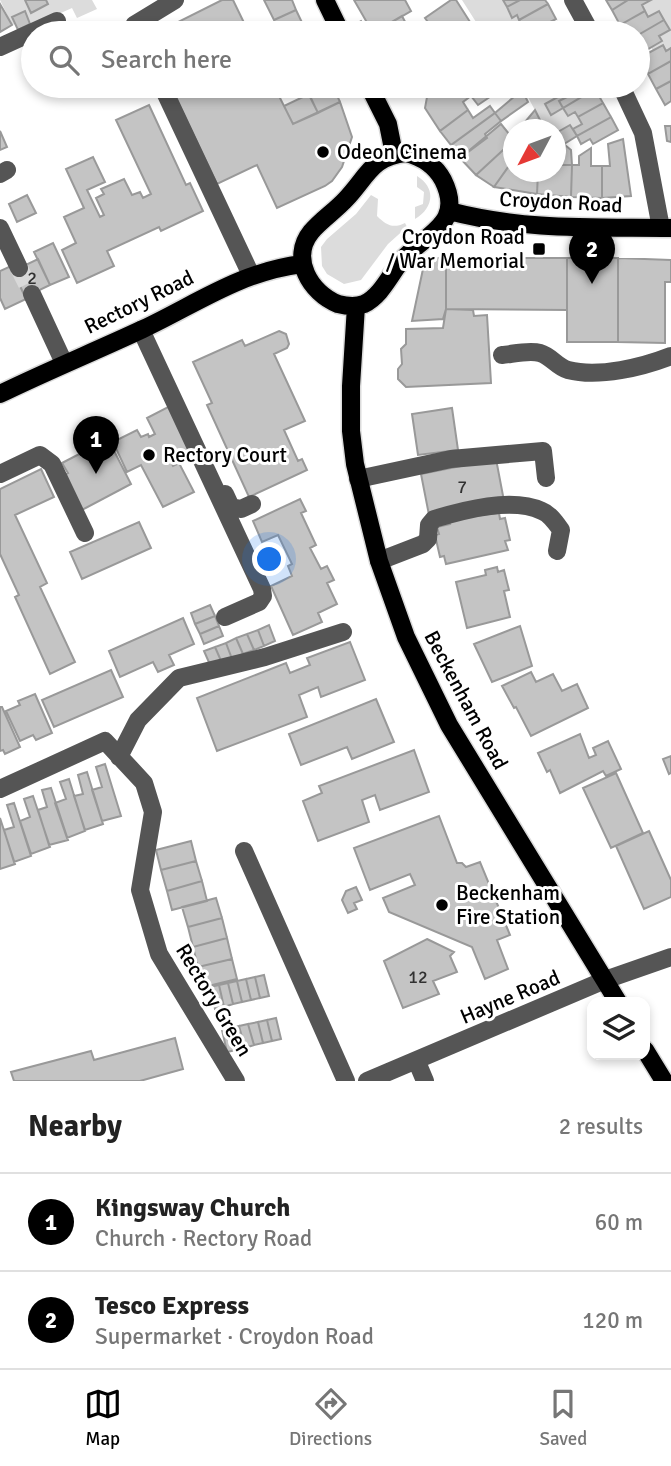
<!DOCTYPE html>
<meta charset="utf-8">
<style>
:root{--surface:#fff;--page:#f2f2f2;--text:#222;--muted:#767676;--line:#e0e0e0;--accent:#000}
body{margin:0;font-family:Signika,sans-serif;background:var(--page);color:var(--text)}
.controls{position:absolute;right:21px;bottom:21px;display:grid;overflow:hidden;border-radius:14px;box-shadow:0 4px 10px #0003}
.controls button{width:63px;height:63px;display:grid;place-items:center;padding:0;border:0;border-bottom:2px solid var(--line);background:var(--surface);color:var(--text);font:35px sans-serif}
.compass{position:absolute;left:503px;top:119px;width:63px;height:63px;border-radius:50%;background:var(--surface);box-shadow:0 4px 10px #0003;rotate:229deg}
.you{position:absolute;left:270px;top:560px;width:24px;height:24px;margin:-18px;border:5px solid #fff;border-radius:50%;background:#1a73e8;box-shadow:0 0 0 10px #1a73e833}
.badge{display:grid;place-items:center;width:46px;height:46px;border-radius:50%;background:var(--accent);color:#fff;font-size:23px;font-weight:700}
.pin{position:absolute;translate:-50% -58px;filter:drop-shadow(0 2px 4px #0008)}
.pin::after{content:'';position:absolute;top:37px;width:24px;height:21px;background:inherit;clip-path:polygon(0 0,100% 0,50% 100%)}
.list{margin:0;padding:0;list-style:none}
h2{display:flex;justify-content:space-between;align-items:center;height:91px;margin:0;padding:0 28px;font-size:30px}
h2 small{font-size:23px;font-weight:400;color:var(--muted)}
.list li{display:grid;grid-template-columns:46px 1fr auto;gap:21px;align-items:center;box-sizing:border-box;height:98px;padding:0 28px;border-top:2px solid var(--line)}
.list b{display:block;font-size:26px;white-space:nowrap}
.list p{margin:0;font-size:23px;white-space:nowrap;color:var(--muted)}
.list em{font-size:23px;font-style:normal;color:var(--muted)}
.icon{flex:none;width:38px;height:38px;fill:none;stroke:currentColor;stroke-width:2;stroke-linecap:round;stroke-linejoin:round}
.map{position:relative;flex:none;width:671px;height:1081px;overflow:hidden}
.search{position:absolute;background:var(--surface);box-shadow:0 4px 10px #0003;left:21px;right:21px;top:21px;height:77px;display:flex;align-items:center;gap:18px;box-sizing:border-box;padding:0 24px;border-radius:38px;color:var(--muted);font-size:26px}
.sheet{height:287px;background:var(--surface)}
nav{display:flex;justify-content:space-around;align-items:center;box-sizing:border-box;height:98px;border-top:2px solid var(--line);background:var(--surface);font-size:19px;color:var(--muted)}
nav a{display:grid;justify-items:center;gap:4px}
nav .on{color:var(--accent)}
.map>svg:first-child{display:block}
.green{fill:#dcdcdc}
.building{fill:#c4c4c4;stroke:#999;stroke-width:2}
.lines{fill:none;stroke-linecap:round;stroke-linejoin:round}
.minor-tunnel{stroke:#d9d9d9;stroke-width:18;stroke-dasharray:18 9;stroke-linecap:butt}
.major-casing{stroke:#dbdbdb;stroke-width:21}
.minor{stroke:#555;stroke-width:18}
.major{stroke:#000;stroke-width:18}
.poi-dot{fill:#000;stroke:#fff;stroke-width:2.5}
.labels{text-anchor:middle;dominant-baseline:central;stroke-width:6;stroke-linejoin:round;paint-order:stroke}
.number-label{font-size:18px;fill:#313131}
.poi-label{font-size:21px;fill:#000;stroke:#fff;text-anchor:start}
.street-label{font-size:21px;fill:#000;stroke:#fff}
</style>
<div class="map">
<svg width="671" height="1081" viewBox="0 0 671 1081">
<rect width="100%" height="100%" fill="#fff"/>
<path class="green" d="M0,0H92L97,9L77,18L72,8L34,25L30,24L25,11L13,17L16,24L12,25Z
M462,0H503L512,17L517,15L523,27L512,33H483Z
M651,0H671V48L666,51L662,45L653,51L651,47L662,41L659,36L669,30L659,11L648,17L642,5Z
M522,86L536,88L549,86L552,90L561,86L565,93L545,104L550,114L563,108L568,116L575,112L582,124L573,129L570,125L556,133V130L545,129Z
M417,176C437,188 433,209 415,219V207L423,204L424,192L417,187Z
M371,195L378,199L377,216C386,225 393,229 405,223L407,227L388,244L361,280L344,284L327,274L322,266L321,247L327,239L356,214Z"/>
<path class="building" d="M25,0H46L48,4L31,13Z
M222,0H233L249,33H165L178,22Z
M264,0H292L296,10L274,20Z
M354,0H405L411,11L373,33Z
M451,0H456L477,33H436L425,18Z
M503,0H520L507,7Z
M520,0H545L548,4L519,20L517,15L512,18L507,7Z
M606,0H628L612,10Z
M628,0H651L642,5L645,11L620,25L612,10Z
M0,4L12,25L0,32Z
M548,4L556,19L529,33H521L519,29L523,27L519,20Z
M296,10L307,33H280L274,20Z
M25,11L30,24L18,30L12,17Z
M645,11L648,17L659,11L664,20L638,35V33H625L620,25Z
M402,16L411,33H373Z
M664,20L670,30L659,36L662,41L638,55V35Z
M361,21L369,33H362L356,24Z
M557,22L563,33H536Z
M663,45L666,51L671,48V61L648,74L639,58Z
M671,61V81L656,89L648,74Z
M671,81V101L665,105L656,89Z
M170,86H274L293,124L340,102L352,137L342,167L332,181L325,186L277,208L257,165L217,184Z
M313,86H333L340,102L318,113L306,89Z
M417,86H435L422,94Z
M443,86H506L478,105L471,96L463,102L468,110L440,131L425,108L427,97Z
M570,86H593L595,89L563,108L559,101L567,97L563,90Z
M595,89L603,103L578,117L575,112L568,116L563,108Z
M522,90L528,102L501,121L495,113Z
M565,93L567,97L559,101L563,108L551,115L545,104Z
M309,94L318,113L293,124L284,106Z
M603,103L611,117L577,136L573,129L582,124L578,117Z
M149,105L186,185L190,183L203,211L161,231L159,227L107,251L114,266L77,283L62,250L76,243L64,217L84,208L66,169L93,157L105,182L87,190L100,217L104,215L96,198L104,194L101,189L124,179L132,195L140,192L143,198L151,194L116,120Z
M490,106L495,113L451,145L440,131L468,110L473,118Z
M535,110L544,128L542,130H533L525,122Z
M495,113L501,121L485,134L487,138L460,158L451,145Z
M611,117L618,130L593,144L590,139L581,144L577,136Z
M501,124L514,140L476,175L460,158Z
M570,125L577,136L564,144L556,137V133Z
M665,126H671V142L667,141Z
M0,131L7,147L0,150Z
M623,139L631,196L602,198V166H610L608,144Z
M514,140V159L494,187L476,175Z
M559,140L571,150L572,165H556V144Z
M591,148V166H602V198L571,197L572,165H579V156Z
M513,160L514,172H538L537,194L494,187Z
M556,165H572L571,197L537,194L538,172H556Z
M27,195L36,213L17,222L9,204Z
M605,205L621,206V212H604Z
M53,243L69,277L50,285L34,252Z
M438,258H446V309L443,319L412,321L423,269L427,263Z
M446,258H567V310L446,309Z
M567,258H618V342H567Z
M618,258L671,260V282H665V343L618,342Z
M38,259L50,285L25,297L13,271Z
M11,266L26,299L5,309L0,298V271Z
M446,309L473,310L474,316L487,315L491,383L406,387L398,379V369L402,364L401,349L406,344V329L443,328Z
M279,331L286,334L289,344L287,348L274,354L305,421L284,430L298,461L302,459L307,470L249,497L207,405L212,403L193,362L242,340L245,346Z
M170,406L192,449L170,460L173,466L179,463L194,492L163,507L141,465L127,472L113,442L137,430L141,437L148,434L149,437L155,434L147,418Z
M452,408L458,450L418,455L412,414Z
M108,439L131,484L82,510L64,475L68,473L62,463Z
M496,459L504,501L429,515L421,474Z
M41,469L54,497L15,515L47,583L40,587L75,662L50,674L15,597L19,595L0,554V489Z
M300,499L306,511L301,513L316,545L310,548L321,569L327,566L334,580L327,583L337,604L318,613L322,622L293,635L271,586L292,576L288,566L292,564L278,535L262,542L253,521Z
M499,513L500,519L505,518L510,540L505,541L508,550L446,564L444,556L440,557L435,535L439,534L437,527L450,524L449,519Z
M139,522L151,548L82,579L70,552Z
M497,567L498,572L504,570L509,590L504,591L510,617L467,628L456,582L486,575L485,570Z
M210,605L215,616L195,624L191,613Z
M215,616L219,626L200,634L195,624Z
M183,618L194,644L169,655L174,665L158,672L153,662L120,677L109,651Z
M269,625L275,641L264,646L258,630Z
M219,626L223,636L204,644L200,634Z
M520,626L532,666L492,682L474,644Z
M258,630L264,646L254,650L247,634Z
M247,634L254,650L243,654L236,638Z
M236,638L243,654L232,659L226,643Z
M350,642L365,680L321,697L318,687L299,695L307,717L217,751L197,698L286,663L290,673L310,665L307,658Z
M226,643L232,659L222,663L215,647Z
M215,647L222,663L211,667L204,651Z
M111,670L123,697L54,727L42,700Z
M531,672L536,682L553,674L562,691L577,684L588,708L531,736L516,707L514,708L502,686Z
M35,694L52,733L36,740L33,735L20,741L6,711L20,705L18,701Z
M376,699L394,742L352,759L347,747L301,765L289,734Z
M0,707H2L20,747L5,754L3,750L0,751Z
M580,734L589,758L596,755L593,748L608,741L621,769L606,776L603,771L560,793L550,770L547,772L538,753Z
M414,750L429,792L380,810L375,795L362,800L369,822L318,841L303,801L322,793L319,786Z
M671,756V773L669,774L663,759Z
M105,764L121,816L102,821L92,790L102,787L96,767Z
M87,772L103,824L85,830L74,796L83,794L78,775Z
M616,773L643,833L611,848L583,788Z
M69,779L85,831L67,838L55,803L66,799L60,782Z
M51,788L68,840L49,845L38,810L47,807L42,790Z
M33,796L50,847L31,854L20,821L30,817L24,799Z
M14,803L31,856L14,862L4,830L14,827L7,805Z
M439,816L457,863H462L466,867L480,862L510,935L497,940L508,969L485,979L472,947L389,912L383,898L415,885L410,874L370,890L354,848Z
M0,818L15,864L0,869Z
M649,831L671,880V897L644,909L616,846Z
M191,841L196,861L161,870L156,850Z
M196,861L202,881L167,891L161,870Z
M202,881L207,901L172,910L167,891Z
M356,887L362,900L354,903L357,909L348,913L342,900L346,891Z
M216,898L222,918L188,927L182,907Z
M222,918L227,938L193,947L188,927Z
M227,938L232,959L198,967L193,947Z
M427,939L454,952L450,956L457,972L433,981L439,994L403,1008L384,961Z
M232,959L237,979L204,987L198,967Z
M264,975L269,996L260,998L255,977Z
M255,977L260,998L251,1000L246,979Z
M246,979L251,1000L242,1002L237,981Z
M237,981L242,1002L233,1004L228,983Z
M228,983L233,1004L224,1007L219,985Z
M219,985L224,1007L215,1009L210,987Z
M276,1018L281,1039L272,1041L267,1020Z
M267,1020L272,1041L263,1043L258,1022Z
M258,1022L263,1043L254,1045L248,1024Z
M248,1024L254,1045L245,1048L239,1026Z
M239,1026L245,1048L236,1050L231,1028Z
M231,1028L236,1050L227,1052L222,1030Z
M175,1038L183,1069L140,1081H14L11,1072L91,1051L94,1060Z"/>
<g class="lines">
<path class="minor-tunnel" d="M19,268L32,294"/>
<defs>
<path id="major" d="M325,0L341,33
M369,86L388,124L394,154
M406,153C422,157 435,165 443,180C465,224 426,233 402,260C390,275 381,296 364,304C356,307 346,306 338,304C310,293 290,258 311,232C321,220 335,211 346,199C367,177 372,156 406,153Z
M449,211C526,231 593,227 671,228
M356,306L351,386V431L355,464L379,561L406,637L449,725L618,1002
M0,394C47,371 96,351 143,329C198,303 240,272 302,264
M645,1050L664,1081"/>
</defs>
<use href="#major" class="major-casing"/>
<path class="minor" d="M573,0L591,33
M138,33L134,25L175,0
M0,47L57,21
M162,86L251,275
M621,86L643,133L661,228
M0,174L7,170
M0,228L19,268
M32,294L64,363
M141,330L262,589L263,596L259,602L225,617
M502,355C513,354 529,350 540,353C551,356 557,367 568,370C599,378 643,367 671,356
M0,474L40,455L52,464L85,533
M358,479L451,459L543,451L546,478
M225,494L231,507L241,509L252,504
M379,561L423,544L428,539L429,525L434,519C464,510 512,497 542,511C550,514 556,523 561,530L557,551
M119,757L138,720L179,678L265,657L343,632
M0,789L105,741L144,783L153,812L140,890L159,954L236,1081
M244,851L346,1081
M417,1062L425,1081
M367,1081L605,980L671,957"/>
<use href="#major" class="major"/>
</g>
<g class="poi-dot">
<circle cx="323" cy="152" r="7"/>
<rect x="532" y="242" width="14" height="14" rx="3.5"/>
<circle cx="149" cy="455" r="7"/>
<circle cx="442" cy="905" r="7"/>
</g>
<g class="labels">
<g class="number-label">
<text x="32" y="278">2</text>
<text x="462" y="487">7</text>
<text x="418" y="977">12</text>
</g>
<g class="poi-label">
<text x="337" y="152">Odeon Cinema</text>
<text x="525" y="237" text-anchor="end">Croydon Road<tspan x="525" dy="24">/ War Memorial</tspan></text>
<text x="163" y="455">Rectory Court</text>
<text x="456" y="893">Beckenham<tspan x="456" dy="24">Fire Station</tspan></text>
</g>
<g class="street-label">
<text transform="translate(561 202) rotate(3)">Croydon Road</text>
<text transform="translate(139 302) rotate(-26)">Rectory Road</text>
<text transform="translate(466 700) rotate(62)">Beckenham Road</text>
<text transform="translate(510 997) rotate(-23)">Hayne Road</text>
<text transform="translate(214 1000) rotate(59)">Rectory Green</text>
</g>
</g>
</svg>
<div class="controls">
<button><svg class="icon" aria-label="layers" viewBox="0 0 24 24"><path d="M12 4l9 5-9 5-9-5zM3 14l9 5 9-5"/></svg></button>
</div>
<svg class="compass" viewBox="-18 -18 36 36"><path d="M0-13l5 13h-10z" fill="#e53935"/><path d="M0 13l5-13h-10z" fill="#767676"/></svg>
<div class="you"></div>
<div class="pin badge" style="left:96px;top:474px">1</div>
<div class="pin badge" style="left:592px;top:284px">2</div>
<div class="search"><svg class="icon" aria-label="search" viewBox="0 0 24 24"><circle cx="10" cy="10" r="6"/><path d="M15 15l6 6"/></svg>Search here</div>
</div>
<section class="sheet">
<h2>Nearby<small>2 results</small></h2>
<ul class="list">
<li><span class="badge">1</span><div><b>Kingsway Church</b><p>Church · Rectory Road</p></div><em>60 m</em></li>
<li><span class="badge">2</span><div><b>Tesco Express</b><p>Supermarket · Croydon Road</p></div><em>120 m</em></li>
</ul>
</section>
<nav>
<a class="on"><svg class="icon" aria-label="map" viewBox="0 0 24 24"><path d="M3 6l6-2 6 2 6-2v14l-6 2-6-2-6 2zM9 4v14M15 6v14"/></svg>Map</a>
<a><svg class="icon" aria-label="directions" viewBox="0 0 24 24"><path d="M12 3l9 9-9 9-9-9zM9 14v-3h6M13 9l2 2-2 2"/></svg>Directions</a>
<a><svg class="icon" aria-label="saved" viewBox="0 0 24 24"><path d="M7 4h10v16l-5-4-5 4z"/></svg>Saved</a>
</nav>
